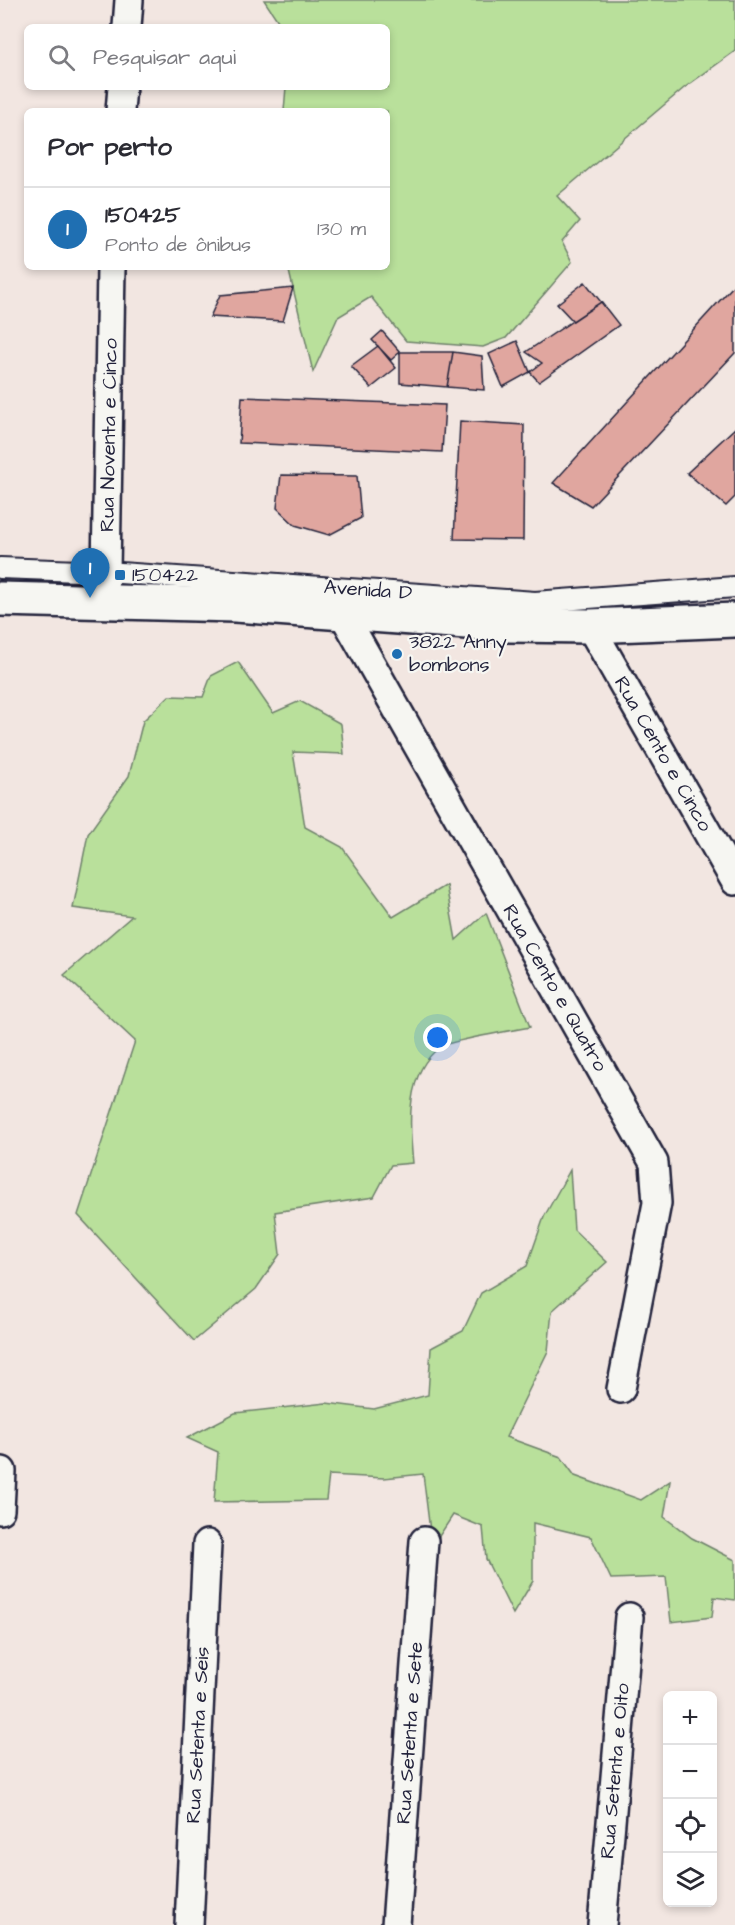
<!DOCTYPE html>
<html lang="pt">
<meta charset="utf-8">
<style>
:root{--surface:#fff;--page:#f2f2f3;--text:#2b2b33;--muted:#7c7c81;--line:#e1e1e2;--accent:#1f6fb2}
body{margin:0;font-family:"Architects Daughter",sans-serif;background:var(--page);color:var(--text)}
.controls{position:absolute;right:18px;bottom:18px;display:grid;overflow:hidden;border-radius:9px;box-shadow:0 3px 9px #0003}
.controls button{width:54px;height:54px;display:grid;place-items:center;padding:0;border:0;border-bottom:2px solid var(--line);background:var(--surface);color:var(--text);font:30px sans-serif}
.you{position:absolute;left:438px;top:1038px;width:21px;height:21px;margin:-15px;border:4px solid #fff;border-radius:50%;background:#1a73e8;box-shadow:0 0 0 9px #1a73e833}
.badge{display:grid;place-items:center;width:39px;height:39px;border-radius:50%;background:var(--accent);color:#fff;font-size:20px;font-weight:700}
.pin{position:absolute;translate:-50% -50px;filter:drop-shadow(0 2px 3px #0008)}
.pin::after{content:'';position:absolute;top:32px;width:21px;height:18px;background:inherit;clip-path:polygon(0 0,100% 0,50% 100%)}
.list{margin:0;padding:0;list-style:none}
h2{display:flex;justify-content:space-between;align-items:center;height:78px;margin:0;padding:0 24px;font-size:26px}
h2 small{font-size:20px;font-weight:400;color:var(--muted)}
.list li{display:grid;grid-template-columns:39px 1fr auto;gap:18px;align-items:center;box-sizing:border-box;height:84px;padding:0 24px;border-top:2px solid var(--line)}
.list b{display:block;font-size:22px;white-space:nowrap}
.list p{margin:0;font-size:20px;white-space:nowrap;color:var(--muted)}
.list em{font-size:20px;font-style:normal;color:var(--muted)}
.icon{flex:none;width:33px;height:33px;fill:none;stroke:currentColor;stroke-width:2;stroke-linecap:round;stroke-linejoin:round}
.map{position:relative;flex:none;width:735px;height:1925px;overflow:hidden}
.search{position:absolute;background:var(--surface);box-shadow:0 3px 9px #0003;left:24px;top:24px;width:366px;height:66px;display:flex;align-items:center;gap:15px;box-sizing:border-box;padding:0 21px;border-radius:9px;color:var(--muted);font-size:22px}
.panel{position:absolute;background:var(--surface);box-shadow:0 3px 9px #0003;left:24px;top:108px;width:366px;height:162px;border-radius:9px}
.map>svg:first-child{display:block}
.green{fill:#b9e09b;stroke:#6e816b;stroke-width:1.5}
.building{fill:#e0a69f;stroke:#22223b;stroke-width:1.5}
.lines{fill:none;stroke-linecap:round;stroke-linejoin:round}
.pedestrian-casing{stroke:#22223b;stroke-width:24}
.minor-casing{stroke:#22223b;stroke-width:32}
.tertiary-casing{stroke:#22223b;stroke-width:38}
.pedestrian{stroke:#f6f6f2;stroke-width:20}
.minor{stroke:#f6f6f2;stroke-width:27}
.tertiary{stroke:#f6f6f2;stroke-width:33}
.poi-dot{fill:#1f6fb2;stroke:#f6f6f2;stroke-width:2}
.labels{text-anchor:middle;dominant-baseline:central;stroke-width:4.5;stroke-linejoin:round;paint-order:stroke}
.street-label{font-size:20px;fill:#22223b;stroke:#f6f6f2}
.poi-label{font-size:20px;fill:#22223b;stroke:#f6f6f2;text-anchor:start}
</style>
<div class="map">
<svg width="735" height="1925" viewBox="0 0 735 1925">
<rect width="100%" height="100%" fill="#f2e6e1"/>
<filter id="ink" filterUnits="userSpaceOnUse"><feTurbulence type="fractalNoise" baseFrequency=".0167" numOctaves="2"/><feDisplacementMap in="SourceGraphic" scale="12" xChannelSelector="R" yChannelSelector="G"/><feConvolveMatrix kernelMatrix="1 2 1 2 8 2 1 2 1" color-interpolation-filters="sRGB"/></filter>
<g filter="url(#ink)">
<path class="green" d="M264,0H735V51L684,88L557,196L580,221L562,242L572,262L506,338L483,347L406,341L371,297L338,317L313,372L288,267H387V111H284L286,87H387V27H282Z
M238,662L273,713L300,701L341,724L344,754L293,752L305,827L342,847L393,917L446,885L456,940L486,913L530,1027C515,1030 447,1041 440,1047C405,1073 409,1125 413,1163L391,1165L374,1197L275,1212L280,1254L256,1289L194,1341L78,1215L135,1041L64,975L132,916L73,908L88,834L129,776L143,721L169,696L203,697L211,676Z
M570,1170L574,1230L607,1262L552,1311L548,1351L506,1437L561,1457L575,1476L641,1500L670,1481L664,1517L692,1538L735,1560V1600L714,1597L712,1617L671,1622L666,1577L611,1579L591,1537L533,1523V1581L513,1614L486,1559L483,1527L453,1515L432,1547L423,1474L384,1478L329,1475L326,1500L214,1502L218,1452L187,1438L235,1413L326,1403L374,1409L428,1395L431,1348L463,1331L481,1293L527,1266L544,1217Z"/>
<path class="building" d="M585,282L601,302L573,321L557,304Z
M735,284V353L591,506L553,483Z
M293,288L283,321L210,317L220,295Z
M601,302L619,325L539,382L530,372L542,363L526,352Z
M382,331L400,352L391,360L372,340Z
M517,341L530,372L503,387L489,354Z
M378,346L396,368L371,388L351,366Z
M400,352H453L447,387L400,383Z
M453,352L482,356L484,390L447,387Z
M242,397L445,405L442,452L239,443Z
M460,421L524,425L523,540L454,539Z
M735,428V497L726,506L687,473Z
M281,475L357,476L361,518L329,535L295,525L277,508Z"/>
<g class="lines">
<defs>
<path id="pedestrian" d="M0,568L106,572L535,602L735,587"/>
<path id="minor" d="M127,27L129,0
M120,111L122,87
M102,602L106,572L111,267
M343,614L654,1163L657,1203L621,1389
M590,626L735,881
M0,1510L2,1471
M189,1925L207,1544
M396,1925L424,1541
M602,1925L629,1617"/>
<path id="tertiary" d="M0,599L235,605L507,625L590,626L735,620"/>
</defs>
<use href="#pedestrian" class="pedestrian-casing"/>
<use href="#minor" class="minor-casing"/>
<use href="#tertiary" class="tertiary-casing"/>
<use href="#pedestrian" class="pedestrian"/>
<use href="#minor" class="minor"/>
<use href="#tertiary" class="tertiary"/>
</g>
</g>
<g class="poi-dot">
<rect x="114" y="569" width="12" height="12" rx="3"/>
<circle cx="397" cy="654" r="6"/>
</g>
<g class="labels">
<g class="street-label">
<text transform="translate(109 435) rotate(-89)">Rua Noventa e Cinco</text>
<text transform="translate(368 590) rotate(4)">Avenida D</text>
<text transform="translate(663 754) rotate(60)">Rua Cento e Cinco</text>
<text transform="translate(555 988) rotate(60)">Rua Cento e Quatro</text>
<text transform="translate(410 1733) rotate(-86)">Rua Setenta e Sete</text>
<text transform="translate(198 1735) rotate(-87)">Rua Setenta e Seis</text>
<text transform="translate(615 1771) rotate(-85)">Rua Setenta e Oito</text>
</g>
<g class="poi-label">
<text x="132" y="575">150422</text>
<text x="409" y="642">3822 Anny<tspan x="409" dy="23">bombons</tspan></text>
</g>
</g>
</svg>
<div class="controls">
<button>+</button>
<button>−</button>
<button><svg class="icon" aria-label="locate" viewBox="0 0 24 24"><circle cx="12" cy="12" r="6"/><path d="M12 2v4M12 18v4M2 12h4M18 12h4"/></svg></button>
<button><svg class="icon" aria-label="layers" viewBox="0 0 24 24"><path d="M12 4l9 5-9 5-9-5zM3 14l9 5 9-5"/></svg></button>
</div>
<div class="you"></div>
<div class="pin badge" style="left:90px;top:598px">1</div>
<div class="search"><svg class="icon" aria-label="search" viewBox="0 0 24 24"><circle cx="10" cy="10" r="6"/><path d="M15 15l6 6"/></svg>Pesquisar aqui</div>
<section class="panel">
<h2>Por perto<small></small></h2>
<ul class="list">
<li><span class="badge">1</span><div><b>150425</b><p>Ponto de ônibus</p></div><em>130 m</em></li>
</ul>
</section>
</div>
